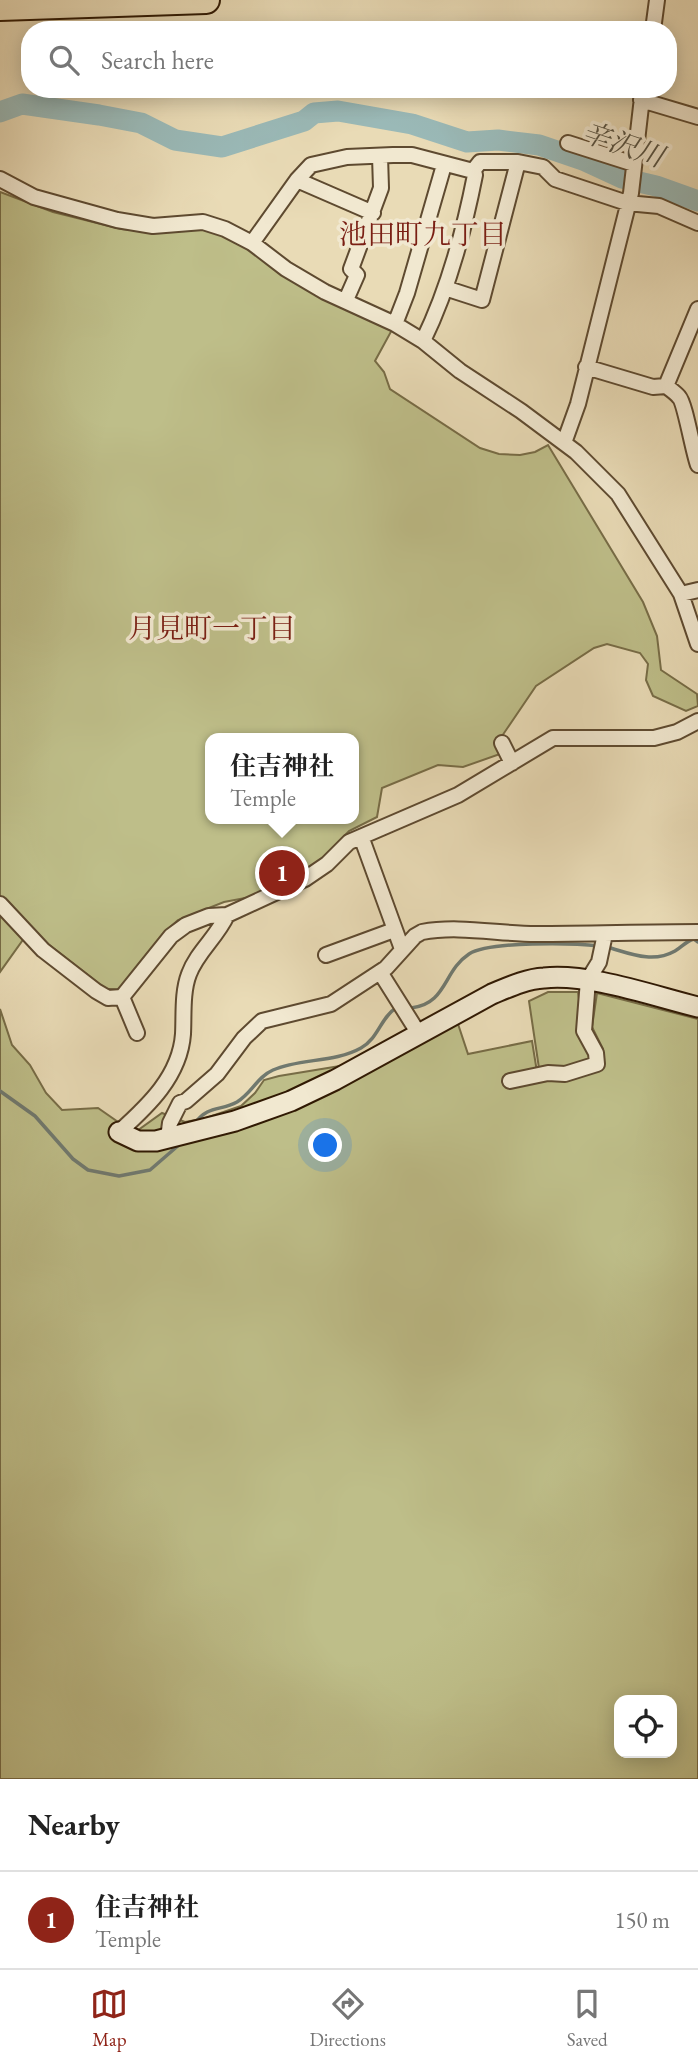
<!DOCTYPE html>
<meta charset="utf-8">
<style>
:root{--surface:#fff;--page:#f2f2f2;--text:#222;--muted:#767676;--line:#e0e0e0;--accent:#8f2418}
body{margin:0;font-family:"EB Garamond","Noto Serif JP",serif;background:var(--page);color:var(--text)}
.controls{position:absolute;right:21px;bottom:21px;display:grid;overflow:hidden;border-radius:14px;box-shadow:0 4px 18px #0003}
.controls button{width:63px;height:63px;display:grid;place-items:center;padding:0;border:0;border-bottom:2px solid var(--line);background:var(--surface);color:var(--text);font:35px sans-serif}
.you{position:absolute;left:326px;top:1146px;width:24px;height:24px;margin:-18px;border:5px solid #fff;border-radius:50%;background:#1a73e8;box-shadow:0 0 0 10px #1a73e833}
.badge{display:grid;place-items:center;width:46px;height:46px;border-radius:50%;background:var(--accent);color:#fff;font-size:23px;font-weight:700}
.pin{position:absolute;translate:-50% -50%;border:4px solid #fff;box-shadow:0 2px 7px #0006}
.popup{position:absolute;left:205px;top:733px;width:154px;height:91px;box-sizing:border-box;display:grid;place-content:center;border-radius:14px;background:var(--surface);filter:drop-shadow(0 2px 5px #0005);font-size:23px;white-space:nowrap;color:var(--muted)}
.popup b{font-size:26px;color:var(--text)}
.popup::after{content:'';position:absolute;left:50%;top:100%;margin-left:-14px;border:14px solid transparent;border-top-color:var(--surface)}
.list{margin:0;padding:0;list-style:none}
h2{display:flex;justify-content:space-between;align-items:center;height:91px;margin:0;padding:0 28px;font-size:30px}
h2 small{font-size:23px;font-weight:400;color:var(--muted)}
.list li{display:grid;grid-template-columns:46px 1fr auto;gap:21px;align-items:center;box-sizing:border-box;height:98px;padding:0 28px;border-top:2px solid var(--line)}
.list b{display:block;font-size:26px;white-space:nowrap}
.list p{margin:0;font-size:23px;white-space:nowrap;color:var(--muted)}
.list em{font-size:23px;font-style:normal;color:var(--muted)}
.icon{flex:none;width:38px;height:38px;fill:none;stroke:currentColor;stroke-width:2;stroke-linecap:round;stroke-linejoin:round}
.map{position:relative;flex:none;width:698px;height:1779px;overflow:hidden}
.search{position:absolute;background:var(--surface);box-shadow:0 4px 18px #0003;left:21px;right:21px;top:21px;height:77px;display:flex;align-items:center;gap:18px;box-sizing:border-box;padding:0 24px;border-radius:28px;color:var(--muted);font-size:26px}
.sheet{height:189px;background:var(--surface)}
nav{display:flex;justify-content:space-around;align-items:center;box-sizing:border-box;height:98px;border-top:2px solid var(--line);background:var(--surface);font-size:19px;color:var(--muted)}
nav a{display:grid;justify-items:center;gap:4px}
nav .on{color:var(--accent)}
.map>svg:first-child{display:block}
.green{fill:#bebe89;stroke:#776c46;stroke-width:2;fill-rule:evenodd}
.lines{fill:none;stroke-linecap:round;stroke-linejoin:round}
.stream{stroke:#70796f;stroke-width:3.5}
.river{stroke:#9ab9b7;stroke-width:21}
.street-casing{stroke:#5e4a30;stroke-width:18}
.secondary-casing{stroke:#301903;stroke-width:23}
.highway-casing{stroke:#301903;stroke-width:30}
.street{stroke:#f1e8d0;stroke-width:14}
.secondary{stroke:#f1e8d0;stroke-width:19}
.highway{stroke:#e9dbb6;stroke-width:26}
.labels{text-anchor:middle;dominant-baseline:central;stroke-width:7;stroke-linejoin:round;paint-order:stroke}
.water-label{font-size:28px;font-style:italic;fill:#555142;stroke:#f1e8d0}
.neighbourhood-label{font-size:28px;fill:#7a1f14;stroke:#f1e8d0}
</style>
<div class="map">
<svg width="698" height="1779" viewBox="0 0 698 1779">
<rect width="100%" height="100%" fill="#e9dbb6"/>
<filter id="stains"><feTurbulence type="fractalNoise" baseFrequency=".00286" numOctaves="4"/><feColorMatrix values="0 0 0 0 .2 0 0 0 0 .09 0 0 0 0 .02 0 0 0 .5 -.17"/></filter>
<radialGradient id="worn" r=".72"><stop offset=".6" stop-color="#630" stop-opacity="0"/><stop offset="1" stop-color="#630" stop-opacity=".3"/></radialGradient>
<path class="green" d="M0,192L53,212L121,229L156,232L203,227L248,247L393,328L375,361L384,372L390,389L480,448L499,454L520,455L535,452L548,445L643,602L657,636L661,670L697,694L698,706L686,711L653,696L646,680L648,664L640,653L607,644L594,648L536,686L502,736L500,754L463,767L438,765L382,788L377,817L349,831L319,862L286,884L256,896L224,902L178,920L168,929L120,989H106L30,930L0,972ZM210,738H354V819H210Z
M548,992H578L584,1031L597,1064L540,1075L529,1001Z
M597,993L698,1019V1779H0V1009L12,1045L30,1065L46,1093L62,1110L98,1108L134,1133L162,1113L185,1122L206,1118L241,1106L255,1093L264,1080L279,1076L352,1064L379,1048L458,1024L468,1054L532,1041L537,1072L603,1061V1049L592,1027ZM619,1700H672V1753H619Z"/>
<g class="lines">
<path class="stream" d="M607,947C629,953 652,964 675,951C682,947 686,941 694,939L698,942
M411,1008C447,1004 443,971 469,954C490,941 573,943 599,946
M0,1091L35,1116L73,1159L88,1170L119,1176L150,1170L180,1144
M195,1123C208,1105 221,1111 237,1102C252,1093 257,1077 273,1070C300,1058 334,1063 361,1048C378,1039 381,1017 396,1008"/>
<path class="river" d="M0,112L22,104L99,115L141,123L175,140L222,147L304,121L314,113L338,111L412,124L467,142L498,140L539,145L583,160L622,178L656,186L698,201"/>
<defs>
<path id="street" d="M653,30L657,0
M641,100L698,117
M568,143L634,164
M0,179L34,197L117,220L153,226L203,222L225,229L252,243L286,269L325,292L395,324L423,341L460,371L521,411L576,452L618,494L681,594L698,644
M373,213L297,180L311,165L347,157L393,155H412L473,171L480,162H518L543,167L555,179L627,203L659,206L698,223
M252,243L297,180
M445,288L482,300L518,162
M346,300L357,275L351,269L381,188L380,156
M698,309L666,386C670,389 676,393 679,397C685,403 693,452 698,465
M395,324L407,293L444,165
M423,341C448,290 464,231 475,175L473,171
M586,367L653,387L666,386
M564,443L578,404L631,193L643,89
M681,594L698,590
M502,743L512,763
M362,839L402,949
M0,904L43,950L96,991L108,998L122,997L171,936L186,925L209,916L227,915L305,879L327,864L349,842L458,795L553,738H654L677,732L698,721
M326,955L394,930
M380,972L419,1034
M122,997L137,1033
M510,1081L548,1073L565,1074L597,1064L596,1053L584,1031L588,980L599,962L605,934
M119,1132C148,1106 180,1076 183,1034C184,1015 182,992 189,974C197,952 217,937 227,915
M168,1138L170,1123L180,1103L186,1101L217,1074L244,1038L262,1021L331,1004L386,968L415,936L422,932C459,925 499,934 536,934C590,934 644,932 698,932"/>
<path id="secondary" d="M119,1132L138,1141H156L235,1121L291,1101L335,1080L492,994C509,987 526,979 544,978C589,973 653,996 698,1007"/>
<path id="highway" d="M0,7L206,0"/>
</defs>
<use href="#street" class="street-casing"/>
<use href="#secondary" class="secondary-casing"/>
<use href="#highway" class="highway-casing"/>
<use href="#street" class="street"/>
<use href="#secondary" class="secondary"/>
<use href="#highway" class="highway"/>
</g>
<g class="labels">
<g class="water-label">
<text transform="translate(623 144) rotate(19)">辛沢川</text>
</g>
<g class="neighbourhood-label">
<text x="423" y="234">池田町九丁目</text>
<text x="212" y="628">月見町一丁目</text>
</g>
</g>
<rect width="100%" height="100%" filter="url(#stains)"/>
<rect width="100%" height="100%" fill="url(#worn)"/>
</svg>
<div class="controls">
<button><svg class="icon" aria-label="locate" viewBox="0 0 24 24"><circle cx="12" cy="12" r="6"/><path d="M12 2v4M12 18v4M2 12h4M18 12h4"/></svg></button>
</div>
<div class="you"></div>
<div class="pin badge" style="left:282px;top:873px">1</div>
<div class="popup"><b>住吉神社</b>Temple</div>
<div class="search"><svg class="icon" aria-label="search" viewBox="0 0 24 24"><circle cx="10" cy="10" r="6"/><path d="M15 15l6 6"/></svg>Search here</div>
</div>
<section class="sheet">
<h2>Nearby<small></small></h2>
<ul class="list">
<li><span class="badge">1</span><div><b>住吉神社</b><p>Temple</p></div><em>150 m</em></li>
</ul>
</section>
<nav>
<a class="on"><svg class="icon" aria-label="map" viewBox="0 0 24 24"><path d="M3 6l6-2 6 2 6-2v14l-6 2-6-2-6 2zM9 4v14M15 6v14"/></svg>Map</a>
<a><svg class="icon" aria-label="directions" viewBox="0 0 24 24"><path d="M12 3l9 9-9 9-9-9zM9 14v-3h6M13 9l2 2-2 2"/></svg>Directions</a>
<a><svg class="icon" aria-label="saved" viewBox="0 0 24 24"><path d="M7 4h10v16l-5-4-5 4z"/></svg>Saved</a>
</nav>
